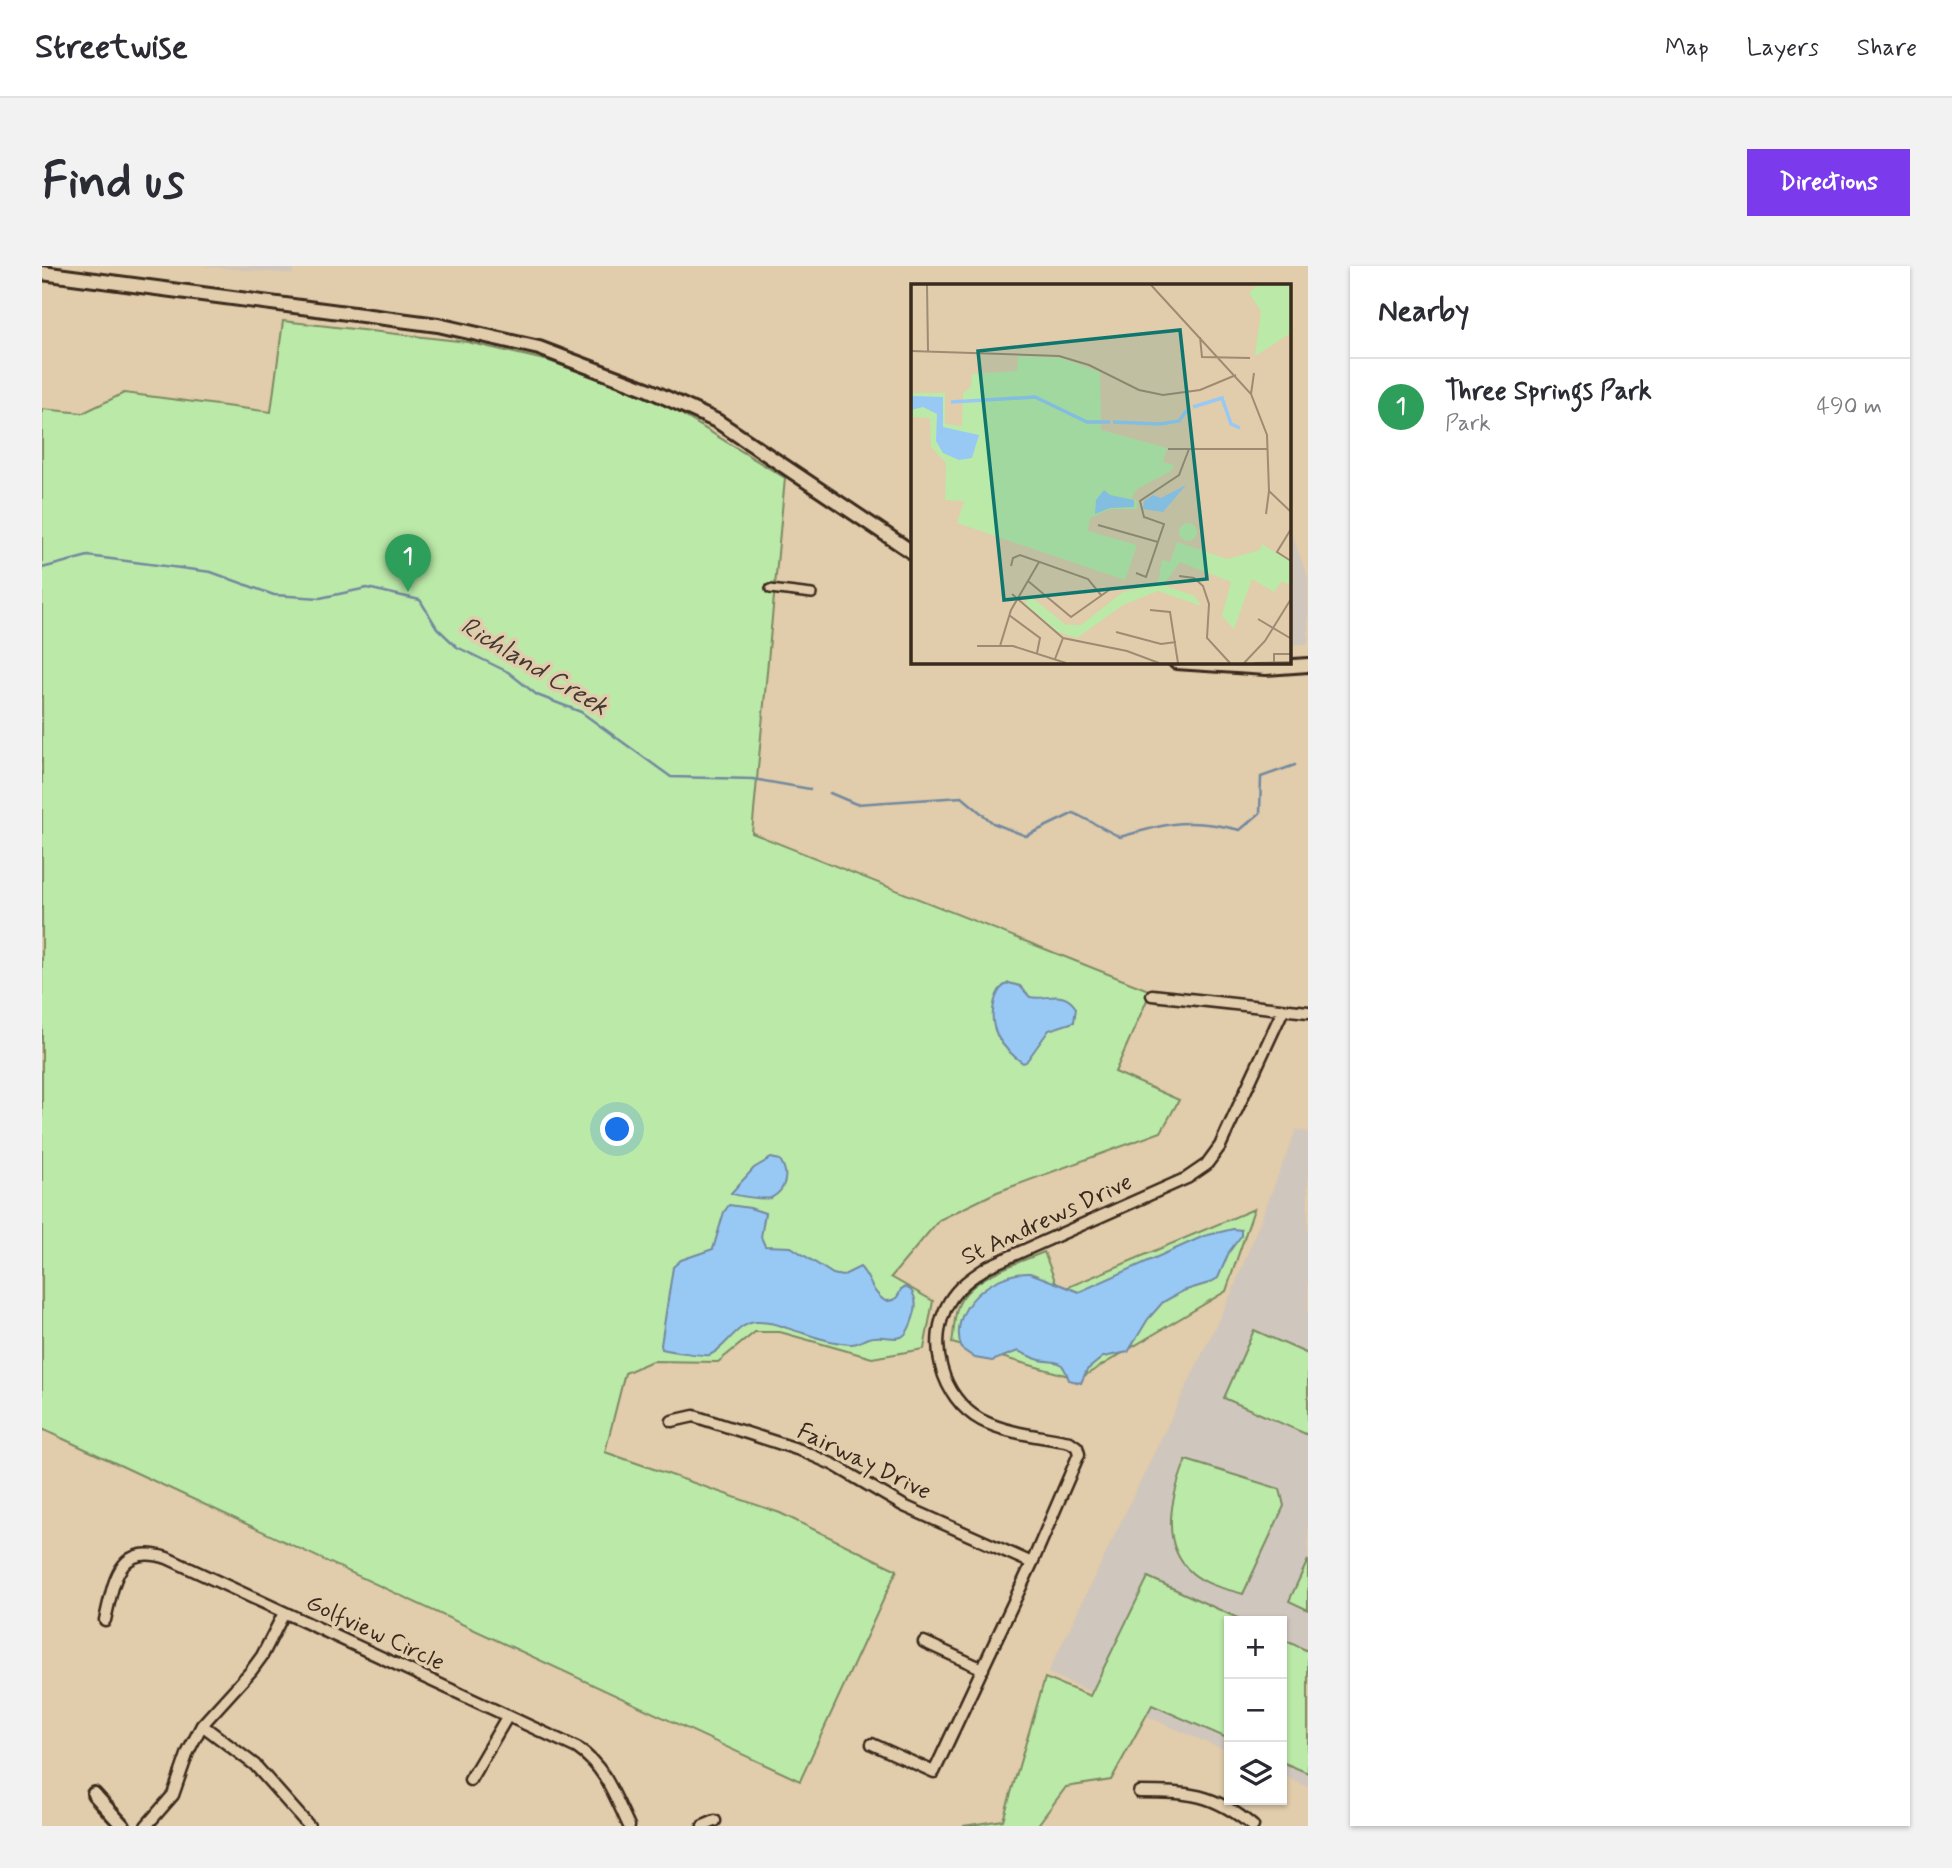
<!DOCTYPE html>
<meta charset="utf-8">
<style>
:root{--surface:#fff;--page:#f2f2f3;--text:#2b2b33;--muted:#7c7c81;--line:#e1e1e2;--accent:#7c3aed}
body{margin:0;font-family:Mynerve,sans-serif;background:var(--page);color:var(--text)}
.controls{position:absolute;right:21px;bottom:21px;display:grid;overflow:hidden;border-radius:0px;box-shadow:0 2px 5px #0004}
.controls button{width:63px;height:63px;display:grid;place-items:center;padding:0;border:0;border-bottom:2px solid var(--line);background:var(--surface);color:var(--text);font:35px sans-serif}
.you{position:absolute;left:576px;top:864px;width:24px;height:24px;margin:-18px;border:5px solid #fff;border-radius:50%;background:#1a73e8;box-shadow:0 0 0 10px #1a73e833}
.badge{display:grid;place-items:center;width:46px;height:46px;border-radius:50%;background:var(--accent);color:#fff;font-size:23px;font-weight:700}
.pin{position:absolute;translate:-50% -58px;filter:drop-shadow(0 2px 4px #0008)}
.pin::after{content:'';position:absolute;top:37px;width:24px;height:21px;background:inherit;clip-path:polygon(0 0,100% 0,50% 100%)}
.list{margin:0;padding:0;list-style:none}
h2{display:flex;justify-content:space-between;align-items:center;height:91px;margin:0;padding:0 28px;font-size:30px}
h2 small{font-size:23px;font-weight:400;color:var(--muted)}
.list li{display:grid;grid-template-columns:46px 1fr auto;gap:21px;align-items:center;box-sizing:border-box;height:98px;padding:0 28px;border-top:2px solid var(--line)}
.list b{display:block;font-size:26px;white-space:nowrap}
.list p{margin:0;font-size:23px;white-space:nowrap;color:var(--muted)}
.list em{font-size:23px;font-style:normal;color:var(--muted)}
.icon{flex:none;width:38px;height:38px;fill:none;stroke:currentColor;stroke-width:2;stroke-linecap:round;stroke-linejoin:round}
.map{position:relative;flex:none;width:1266px;height:1560px;overflow:hidden;border-radius:0px}
header{display:flex;align-items:center;gap:42px;box-sizing:border-box;height:98px;padding:0 35px;background:var(--surface);border-bottom:2px solid var(--line)}
header strong{font-size:33px}
nav{display:flex;gap:38px;margin-inline-start:auto;font-size:24px}
.intro{display:flex;align-items:center;justify-content:space-between;box-sizing:border-box;height:168px;padding:0 42px}
h1{margin:0;font-size:49px}
.button{padding:18px 32px;border-radius:0px;background:var(--accent);color:#fff;font-size:24px;font-weight:700}
main{display:flex;gap:42px;padding:0 42px}
aside{flex:1;background:var(--surface);border-radius:0px;box-shadow:0 2px 5px #0004}
.map>svg:first-child{display:block}
.built{fill:#cfc6bd}
.green{fill:#bbe9a8;stroke:#7b8a63;stroke-width:2}
.water{fill:#98c9f4;stroke:#73899e;stroke-width:2}
.lines{fill:none;stroke-linecap:round;stroke-linejoin:round}
.stream{stroke:#73899e;stroke-width:2.5}
.pedestrian-casing{stroke:#3b2a1e;stroke-width:12}
.minor-casing{stroke:#3b2a1e;stroke-width:15}
.tertiary-casing{stroke:#3b2a1e;stroke-width:18}
.secondary-casing{stroke:#3b2a1e;stroke-width:18}
.pedestrian{stroke:#e1ccab;stroke-width:7}
.minor{stroke:#e1ccab;stroke-width:10}
.tertiary{stroke:#e1ccab;stroke-width:12}
.secondary{stroke:#e1ccab;stroke-width:12}
.labels{text-anchor:middle;dominant-baseline:central;stroke-width:7;stroke-linejoin:round;paint-order:stroke}
.street-label{font-size:24px;fill:#3b2a1e;stroke:#e1ccab}
.water-label{font-size:26px;font-style:italic;fill:#443a33;stroke:#e1ccab}
.inset-river{fill:none;stroke:#98c9f4;stroke-width:3.5}
.inset-road{fill:none;stroke:#9f8b73;stroke-width:2}
.view{fill:#0f766e;fill-opacity:0.15;stroke:#0f766e;stroke-width:3.5}
.inset-edge{fill:none;stroke:#3b2a1e;stroke-width:3.5}
</style>
<header>
<strong>Streetwise</strong>
<nav><a>Map</a><a>Layers</a><a>Share</a></nav>
</header>
<div class="intro"><h1>Find us</h1><a class="button">Directions</a></div>
<main>
<div class="map">
<svg width="1266" height="1560" viewBox="0 0 1266 1560">
<rect width="100%" height="100%" fill="#e1ccab"/>
<filter id="ink" filterUnits="userSpaceOnUse"><feTurbulence type="fractalNoise" baseFrequency=".0143" numOctaves="2"/><feDisplacementMap in="SourceGraphic" scale="14" xChannelSelector="R" yChannelSelector="G"/><feConvolveMatrix kernelMatrix="1 2 1 2 8 2 1 2 1" color-interpolation-filters="sRGB"/></filter>
<g filter="url(#ink)">
<path class="built" d="M159,0H251V8Z
M1247,261L1266,312V378H1247Z
M1254,864L1266,866V1521L1240,1509V1355H1187V1486L1006,1407L1192,1022Z"/>
<path class="green" d="M241,55L425,76L507,95L577,120L631,143L743,212L710,567L1109,725L1073,806L1137,834L1119,866L955,926L897,954L849,1011L891,1035L882,1083L830,1092L738,1066H713L676,1096L610,1095L583,1107L563,1186L738,1247L855,1304L758,1515L0,1163V143L41,147L82,127L229,146Z
M1212,943L1184,1025L1037,1113L910,1077C912,1066 912,1054 915,1043C924,1012 976,997 1002,986L1017,1025Z
M1212,1064L1266,1088V1169L1182,1132Z
M1144,1194L1238,1223L1242,1240L1201,1328C1184,1323 1164,1319 1150,1307C1116,1277 1130,1229 1144,1194Z
M1266,1294V1344L1247,1335Z
M1106,1311L1202,1355H1187V1473L1110,1439L1069,1514L1024,1521L995,1560H921L961,1554L1003,1412L1048,1430Z
M1240,1373L1266,1385V1507L1240,1496Z"/>
<path class="water" d="M967,717L978,720L988,731C1005,735 1021,722 1034,742L1032,756L1007,764L984,796L981,797C958,781 945,762 953,734C956,725 959,720 967,717Z
M729,892L738,894C747,907 745,924 729,932C723,934 694,930 689,927L712,902Z
M687,939L708,942L723,947L719,971L723,980L749,981L791,1008L800,1010L818,1001C828,1011 829,1026 843,1035C853,1035 856,1032 859,1023L863,1021L869,1024C876,1035 874,1044 870,1055C861,1081 853,1069 832,1071C822,1071 818,1079 808,1078C793,1077 775,1072 761,1067C745,1063 731,1055 714,1056C694,1057 683,1084 667,1089C663,1090 626,1085 620,1083L619,1079L631,1001L639,994L671,983L682,946Z
M1191,963L1199,964V970L1187,986L1176,1012L1167,1017L1141,1025L1121,1036L1106,1053L1086,1086L1061,1091L1045,1104L1039,1117L1027,1114C1019,1091 1017,1098 998,1094C990,1092 983,1088 976,1085L950,1095L933,1092L920,1083C904,1044 951,1005 988,1007L1037,1026L1162,970Z"/>
<g class="lines">
<path class="stream" d="M0,302L46,290L169,306L232,329L278,332L325,322L378,334L395,362L415,381L466,406L495,429L539,446L629,511L711,513L768,523
M788,527L814,538L920,531L951,557L984,570L1032,547L1078,571C1127,557 1147,551 1198,564L1218,547L1219,511L1253,499"/>
<defs>
<path id="pedestrian" d="M728,323L770,328"/>
<path id="minor" d="M1110,729L1266,746
M630,1155L652,1150L758,1184L792,1199L862,1240L990,1297
M63,1354C72,1317 75,1276 125,1292L535,1482C564,1502 572,1529 587,1560
M882,1376L941,1403
M160,1459L213,1499L267,1560
M830,1478L892,1506L990,1297L1037,1188L1035,1181L1028,1176C999,1170 966,1168 939,1154C899,1132 884,1075 907,1036C917,1019 932,1010 947,1000L1145,912L1164,899L1178,880L1241,744
M428,1514L465,1451
M1097,1526C1147,1526 1171,1527 1211,1560
M104,1560L131,1529L146,1486L160,1459L209,1405L220,1390L242,1347
M661,1560L673,1555"/>
<path id="tertiary" d="M52,1528L81,1560"/>
<path id="secondary" d="M0,7L396,59L497,82L605,123L675,155L870,286
M1134,396L1224,402L1266,399"/>
</defs>
<use href="#pedestrian" class="pedestrian-casing"/>
<use href="#minor" class="minor-casing"/>
<use href="#tertiary" class="tertiary-casing"/>
<use href="#secondary" class="secondary-casing"/>
<use href="#pedestrian" class="pedestrian"/>
<use href="#minor" class="minor"/>
<use href="#tertiary" class="tertiary"/>
<use href="#secondary" class="secondary"/>
</g>
</g>
<g class="labels">
<g class="street-label">
<text transform="translate(1005 954) rotate(-25)">St Andrews Drive</text>
<text transform="translate(822 1196) rotate(26)">Fairway Drive</text>
<text transform="translate(333 1367) rotate(25)">Golfview Circle</text>
</g>
<g class="water-label">
<text transform="translate(492 401) rotate(31)">Richland Creek</text>
</g>
</g>
<g transform="translate(869 18)">
<rect width="380" height="380" fill="#e1ccab"/>
<path d="M346,1H380V49L344,72L350,27L338,9ZM107,72L150,74L189,88L190,146L256,164L252,178L263,181L260,187L226,205L220,214L227,217L226,225H199L179,234L177,247L226,261L214,296L46,239L53,217L34,216L35,179L20,163L19,134L0,133V109H34V140L51,142L52,109L60,103L61,90L106,87ZM268 248a9 9 0 1 1 18 0a9 9 0 1 1-18 0ZM266,258L316,275L349,266L351,260L380,278V302L371,297L363,308L341,295L323,345L311,332L320,298L269,278L252,301L284,312L290,322L247,307L212,321L166,354L147,348L114,320L118,311L155,341H170L212,308L247,299L251,276L259,278Z" fill="#bbe9a8"/>
<path d="M0,112L32,113V143L68,151L61,174L48,176L32,169L25,157L26,130L12,123L0,126ZM275,201L252,228L232,225L233,217L242,211L250,214ZM193,206L199,211L223,216V223L199,224L184,230L185,216Z" fill="#98c9f4"/>
<path class="inset-river" d="M40,118L124,113L176,138H199M282,123L311,114L320,140L329,144M202,138L249,140L268,137L276,126"/>
<path class="inset-road" d="M16,1L17,67M240,1L340,110L356,151L358,207L380,228M289,53L291,73L339,74M0,67L148,72L178,81L228,106L252,111L289,106L325,91M340,110L343,89M257,165H357M355,230L358,207M187,241L247,258M380,245L366,268L380,277M100,282L102,274L109,271L177,295L190,311M225,289L235,293L253,240L233,233L229,217L268,191L278,165M268,292L283,294L292,302L298,320L296,354L319,379M117,297L160,333L201,304M101,310L152,354L216,367L248,379M239,326L259,328L267,379M98,331L129,354L126,369M347,335L379,354M205,348L250,360L265,358M66,362H102L155,379M89,362L100,326L128,278M144,375L152,354M333,379L354,357L380,315M343,379L380,378M363,379V370H380"/>
<path class="view" d="M269,46L296,295L93,316L67,67Z"/>
<rect width="380" height="380" class="inset-edge"/>
</g>
</svg>
<div class="controls">
<button>+</button>
<button>−</button>
<button><svg class="icon" aria-label="layers" viewBox="0 0 24 24"><path d="M12 4l9 5-9 5-9-5zM3 14l9 5 9-5"/></svg></button>
</div>
<div class="you"></div>
<div class="pin badge" style="left:366px;top:326px;background:#2e9e5b">1</div>
</div>
<aside>
<h2>Nearby<small></small></h2>
<ul class="list">
<li><span class="badge" style="background:#2e9e5b">1</span><div><b>Three Springs Park</b><p>Park</p></div><em>490 m</em></li>
</ul>
</aside>
</main>
